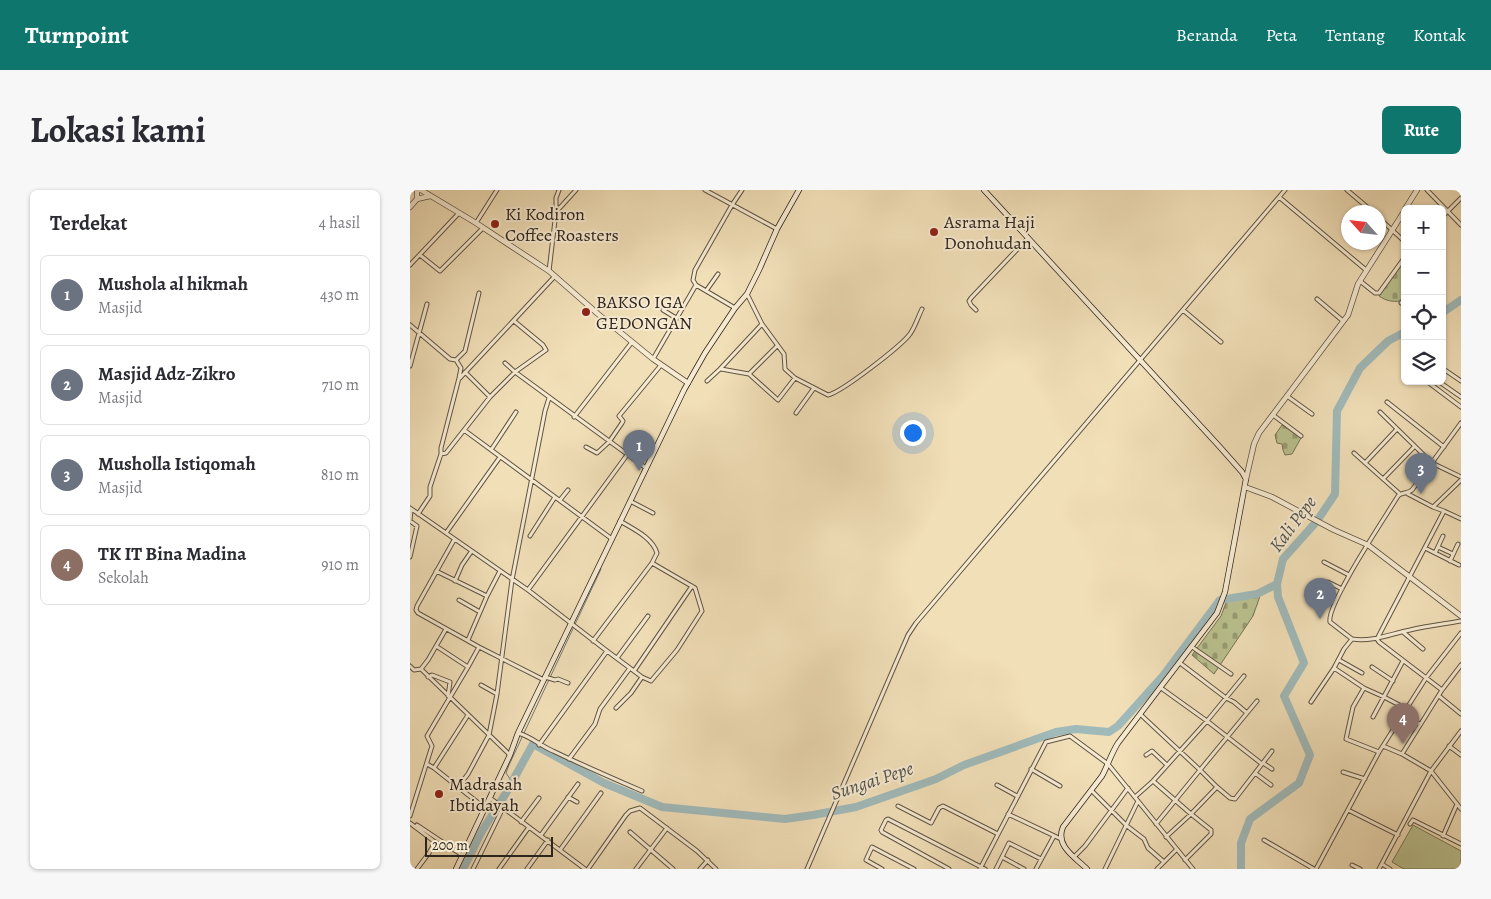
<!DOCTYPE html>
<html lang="id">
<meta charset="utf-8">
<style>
:root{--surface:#fff;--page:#f7f7f7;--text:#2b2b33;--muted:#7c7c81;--line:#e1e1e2;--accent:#0f766e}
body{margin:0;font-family:Alegreya,serif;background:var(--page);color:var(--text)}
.controls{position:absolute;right:15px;top:15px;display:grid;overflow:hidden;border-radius:8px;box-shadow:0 1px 4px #0004}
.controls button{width:45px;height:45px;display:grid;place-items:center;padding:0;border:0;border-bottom:1px solid var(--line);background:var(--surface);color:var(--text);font:25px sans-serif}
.compass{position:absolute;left:931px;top:15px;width:45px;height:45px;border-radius:50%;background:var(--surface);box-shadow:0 1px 4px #0004;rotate:297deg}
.scale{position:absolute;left:15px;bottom:12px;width:128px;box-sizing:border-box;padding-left:5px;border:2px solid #2e251d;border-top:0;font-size:14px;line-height:18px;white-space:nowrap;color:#2e251d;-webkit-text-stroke:4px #f6ead1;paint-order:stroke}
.you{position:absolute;left:502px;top:242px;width:18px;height:18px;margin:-12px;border:4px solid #fff;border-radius:50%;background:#1a73e8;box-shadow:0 0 0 8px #1a73e833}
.badge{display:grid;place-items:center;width:32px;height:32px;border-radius:50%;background:var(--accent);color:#fff;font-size:16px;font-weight:700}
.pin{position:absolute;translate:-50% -41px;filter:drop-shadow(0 1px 2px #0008)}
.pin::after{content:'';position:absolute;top:26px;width:18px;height:15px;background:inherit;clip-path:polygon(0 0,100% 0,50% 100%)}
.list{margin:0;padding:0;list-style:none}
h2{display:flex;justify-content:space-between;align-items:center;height:65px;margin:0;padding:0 20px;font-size:21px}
h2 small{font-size:16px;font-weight:400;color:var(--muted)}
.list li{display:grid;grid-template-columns:32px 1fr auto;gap:15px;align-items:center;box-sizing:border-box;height:80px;margin:0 10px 10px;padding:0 10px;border:1px solid var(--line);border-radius:8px}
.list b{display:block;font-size:19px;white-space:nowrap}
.list p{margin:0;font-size:16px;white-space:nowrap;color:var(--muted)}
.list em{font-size:16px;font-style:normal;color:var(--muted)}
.icon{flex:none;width:28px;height:28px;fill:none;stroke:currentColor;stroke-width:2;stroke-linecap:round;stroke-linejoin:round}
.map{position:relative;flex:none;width:1051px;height:679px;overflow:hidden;border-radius:8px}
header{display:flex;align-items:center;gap:30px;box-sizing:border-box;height:70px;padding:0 25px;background:var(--accent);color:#fff}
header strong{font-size:24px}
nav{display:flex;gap:28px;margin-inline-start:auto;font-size:18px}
.intro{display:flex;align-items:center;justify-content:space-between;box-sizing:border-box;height:120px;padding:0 30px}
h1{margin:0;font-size:35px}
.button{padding:12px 22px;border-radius:8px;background:var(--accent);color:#fff;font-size:18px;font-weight:700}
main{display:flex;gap:30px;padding:0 30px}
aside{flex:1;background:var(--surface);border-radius:8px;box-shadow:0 1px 4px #0004}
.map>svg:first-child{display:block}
.green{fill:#bac28f;stroke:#747456}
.cemetery{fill:url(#cemetery-stones);stroke:#747456}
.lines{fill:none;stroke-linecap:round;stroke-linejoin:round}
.stream{stroke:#727e7b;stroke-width:1}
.river{stroke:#a0baba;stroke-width:8}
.minor-casing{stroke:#5f5444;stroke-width:5}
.tertiary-casing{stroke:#5f5444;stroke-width:6}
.secondary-casing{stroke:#2e251d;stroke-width:6}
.minor{stroke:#f6ead1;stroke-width:3}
.tertiary{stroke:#f6ead1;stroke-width:4.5}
.secondary{stroke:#f6ead1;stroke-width:4.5}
.poi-dot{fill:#8f2418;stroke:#f6ead1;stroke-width:2}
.labels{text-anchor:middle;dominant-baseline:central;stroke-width:4;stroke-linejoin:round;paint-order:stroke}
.poi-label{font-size:18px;fill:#2e251d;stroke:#f6ead1;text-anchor:start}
.water-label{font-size:19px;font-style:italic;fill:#50524c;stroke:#f6ead1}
</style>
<header>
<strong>Turnpoint</strong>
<nav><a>Beranda</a><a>Peta</a><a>Tentang</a><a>Kontak</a></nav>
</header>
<div class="intro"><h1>Lokasi kami</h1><a class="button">Rute</a></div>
<main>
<aside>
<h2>Terdekat<small>4 hasil</small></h2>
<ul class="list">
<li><span class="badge" style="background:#6b7280">1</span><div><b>Mushola al hikmah</b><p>Masjid</p></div><em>430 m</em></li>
<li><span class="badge" style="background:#6b7280">2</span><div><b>Masjid Adz-Zikro</b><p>Masjid</p></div><em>710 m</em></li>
<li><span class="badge" style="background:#6b7280">3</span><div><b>Musholla Istiqomah</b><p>Masjid</p></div><em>810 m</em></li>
<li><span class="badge" style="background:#8d6e63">4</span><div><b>TK IT Bina Madina</b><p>Sekolah</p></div><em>910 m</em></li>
</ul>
</aside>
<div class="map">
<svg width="1051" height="679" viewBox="0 0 1051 679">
<defs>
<pattern id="cemetery-stones" width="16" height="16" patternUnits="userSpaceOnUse" patternTransform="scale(1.25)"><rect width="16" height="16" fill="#bac28f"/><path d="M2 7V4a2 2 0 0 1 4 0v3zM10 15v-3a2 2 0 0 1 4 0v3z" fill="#989d74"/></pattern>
</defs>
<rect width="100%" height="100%" fill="#f1dfb8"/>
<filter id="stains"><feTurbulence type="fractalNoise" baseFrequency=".004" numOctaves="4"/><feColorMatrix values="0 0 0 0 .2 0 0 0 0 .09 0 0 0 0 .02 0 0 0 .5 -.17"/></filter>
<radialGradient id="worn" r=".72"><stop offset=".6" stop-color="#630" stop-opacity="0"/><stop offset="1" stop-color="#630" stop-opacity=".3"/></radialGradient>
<path class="green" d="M1003,635L1051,661V679H994L982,672Z"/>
<path class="cemetery" d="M991,75L995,77V106L990,111C983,112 976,111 969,106Z
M872,235L891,248L882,264L875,265L873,260L872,254L867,253L865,245Z
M850,406L843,426L804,484L782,465L811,426L817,410Z"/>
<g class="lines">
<path class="stream" d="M102,592L96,583L99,575L191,379"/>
<path class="river" d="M1032,123L1051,110
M53,679L72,641L96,603L123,554L194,593L252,617L375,629L403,625L446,617L526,589L554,575L646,542L666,539L699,542L708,536L753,486L810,410L847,404L867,394
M831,679V653L840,629L889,593L900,565L874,506L894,473L868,407L867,394L873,369L907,331L925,304L927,221L950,178L978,151L995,142"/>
<defs>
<path id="minor" d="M295,0L367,39
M937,0L963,22
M1017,0L1051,35
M869,7L956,80
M146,22L166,0
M968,27L995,52
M1032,27L1051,8
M66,33L87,0
M10,65L30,81L73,38
M0,75L49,23
M139,81L146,22V8L149,0
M950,91L965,103H969L995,67
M296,101L308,84
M337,104L352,134L374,164L375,179L385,188L418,205C432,202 491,156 500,144C505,137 508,127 512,119
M907,109L933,131
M991,113L995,108
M325,118L286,95L283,90L285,80L322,15L332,0
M253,120L266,128
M566,120L561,115L559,111L561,108L618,48
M773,120L811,152
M0,135L40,169L46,170
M243,169L286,95
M95,173L105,182L136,160L133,155L104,131
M0,176L17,114
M1032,178L1051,191
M311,179L339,184L367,156
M55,182L80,207
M339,184L368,210L385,188
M50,188L145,86
M297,191L310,179L352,134
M1028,191L1051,207
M1019,193L1051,217
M877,206L902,224
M977,212L1034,257
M970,222L1022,273L1051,287
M386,223L404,198
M863,225L891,246
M164,227L222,152
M54,240L202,349
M176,257L187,263L199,252L212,233L213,231L209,226L251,175
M81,260L106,222
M944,263L990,304
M31,264L36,263L80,207L105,182L236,278
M955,273L987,239
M973,289L1004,257
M998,304L1023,317L1051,290
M150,310L158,300
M220,311L243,323
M1023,317L1034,321
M0,318L118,400L197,461L232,487L241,491L267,460L292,421L285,398L242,373
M8,324L20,306V297L31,264V258L49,188L51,178L46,170L55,161L69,103
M36,343L90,267
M120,346L145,307
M44,350L7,416L6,420L8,423L69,457L134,490
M1028,357L1043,364
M1015,358L1049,375
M1025,363L1033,346
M0,367L7,336L0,331L1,320
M1040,371L1048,354
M914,372L939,385
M26,381L77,406
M45,391L52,375L61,362
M918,392L932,399
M118,400L217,265
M49,410L70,422
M993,442L1013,459
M942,449L920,432C916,415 976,326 988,306C991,302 997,304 1002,300L1051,233
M58,450L77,406L90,381
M183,451L242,373L247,363C242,347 223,339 210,331
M26,456L58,477
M782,457L821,484
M207,468L238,426
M929,470L952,483
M0,476L4,480L11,479L100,565
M962,477L983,491
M924,478L954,498
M11,479L18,470L36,439
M224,481L282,396
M18,487L22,485L40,492L38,506
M135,487L145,490L148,489L158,493
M71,495L87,504
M751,498L797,531L834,486
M1032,500L969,452L967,449L1034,321L1051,329
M1029,506L1051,524
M901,512L924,478L934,459L942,449C963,452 980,444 1000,440C1017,436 1034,434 1051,431
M206,518L221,503L232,487
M837,523L847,511
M730,524L790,580L837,523L824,512L816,508L770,473
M993,525L1010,534
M963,527L993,471
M108,543C120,546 131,556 143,561C172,575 202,588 232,601
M129,555L197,461
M973,556L992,564L1021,581L1051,619
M1039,556L1051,565
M969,562L936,549L943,517L954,498L974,507L997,519
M992,564L1032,500L1051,475
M736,565L742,561L757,575
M159,569L185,534L190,519L220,478
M853,573L862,579
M17,574L24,578L48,597
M24,578L58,525
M621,579L650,596
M933,582L955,589
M845,583L861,595
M743,591L781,624L807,597L820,608L825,609L862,561
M587,595L607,606
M681,600L717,636L734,649L738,658L754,672
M158,607L167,612
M725,607L743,591L797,531L852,574
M80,608L175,679
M488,616L521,633L529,618L533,616L588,644
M75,618L48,597L58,584L79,545L87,504L102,390L135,221L139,208
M938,620L988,645
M598,624L651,649
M0,626L22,556L17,546L58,477L69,457
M111,632L129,608
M0,633L25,652L19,663L7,679
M746,634L790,580L807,597
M1000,634L1003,630L1051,654
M7,635L52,665
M220,642L263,679
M131,645L168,594
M1033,646L1047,614
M756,647L781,624L801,640V644L775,670
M854,650L904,679
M150,660L191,603
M592,667L614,679
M664,667L675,656L718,598
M972,674L980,679
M942,675L950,679
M63,679L93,618
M89,679L119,637
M117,679L138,650
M178,679L216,625L220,621L230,618L287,661L306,679
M226,679L257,638
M290,679L298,670
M397,679L498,445L506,433L875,0
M472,679L456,670L462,657L504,679
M539,679L472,642L471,640L476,630L478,629L575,679
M570,679L636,552L660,546L698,574L783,679
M586,679L599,653L631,669
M626,679L644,646
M695,679L728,611
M747,679L766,660
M906,679L969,562L1016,488L1051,443
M969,679L1021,581L1051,541"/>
<path id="tertiary" d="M7,0V9
M11,0L66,33L139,81L188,124L243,169L278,193
M0,17L7,9L20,6
M995,19L1007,0
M836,289L844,254L849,243L938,125L948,94L995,20
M835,297L862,307L924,340L958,355L1051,426"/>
<path id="secondary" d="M574,0L809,256L832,282L836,289L815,402L807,423L708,553C701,564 698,575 692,586L653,637C645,656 665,667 677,679
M46,679L100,565L108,543L274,200L295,163L325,118L337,104L349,80L367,39L389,0"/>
</defs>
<use href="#minor" class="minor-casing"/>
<use href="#tertiary" class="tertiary-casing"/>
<use href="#secondary" class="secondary-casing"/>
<use href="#minor" class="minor"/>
<use href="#tertiary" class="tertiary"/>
<use href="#secondary" class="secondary"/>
</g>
<g class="poi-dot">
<circle cx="85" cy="34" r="5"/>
<circle cx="524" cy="42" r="5"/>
<circle cx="176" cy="122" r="5"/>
<circle cx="29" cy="604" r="5"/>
</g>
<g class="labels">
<g class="poi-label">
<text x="95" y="24">Ki Kodiron<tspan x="95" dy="21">Coffee Roasters</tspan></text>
<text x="534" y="32">Asrama Haji<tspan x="534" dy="21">Donohudan</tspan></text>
<text x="186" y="112">BAKSO IGA<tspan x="186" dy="21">GEDONGAN</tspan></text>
<text x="39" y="594">Madrasah<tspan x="39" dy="21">Ibtidayah</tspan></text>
</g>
<g class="water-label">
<text transform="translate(883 334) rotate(-53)">Kali Pepe</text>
<text transform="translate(462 591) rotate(-18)">Sungai Pepe</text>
</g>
</g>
<rect width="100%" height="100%" filter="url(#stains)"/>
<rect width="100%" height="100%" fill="url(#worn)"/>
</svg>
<div class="controls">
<button>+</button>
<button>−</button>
<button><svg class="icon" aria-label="locate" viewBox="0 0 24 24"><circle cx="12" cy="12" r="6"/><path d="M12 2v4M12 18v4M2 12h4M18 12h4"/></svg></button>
<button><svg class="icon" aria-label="layers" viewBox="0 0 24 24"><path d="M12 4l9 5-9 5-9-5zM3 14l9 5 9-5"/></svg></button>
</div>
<svg class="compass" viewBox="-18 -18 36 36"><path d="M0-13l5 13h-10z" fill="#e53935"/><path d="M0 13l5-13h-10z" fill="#7c7c81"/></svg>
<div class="scale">200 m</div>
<div class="you"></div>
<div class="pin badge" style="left:229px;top:281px;background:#6b7280">1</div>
<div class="pin badge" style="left:910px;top:429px;background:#6b7280">2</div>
<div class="pin badge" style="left:1011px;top:304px;background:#6b7280">3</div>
<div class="pin badge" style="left:993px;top:554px;background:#8d6e63">4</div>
</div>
</main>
